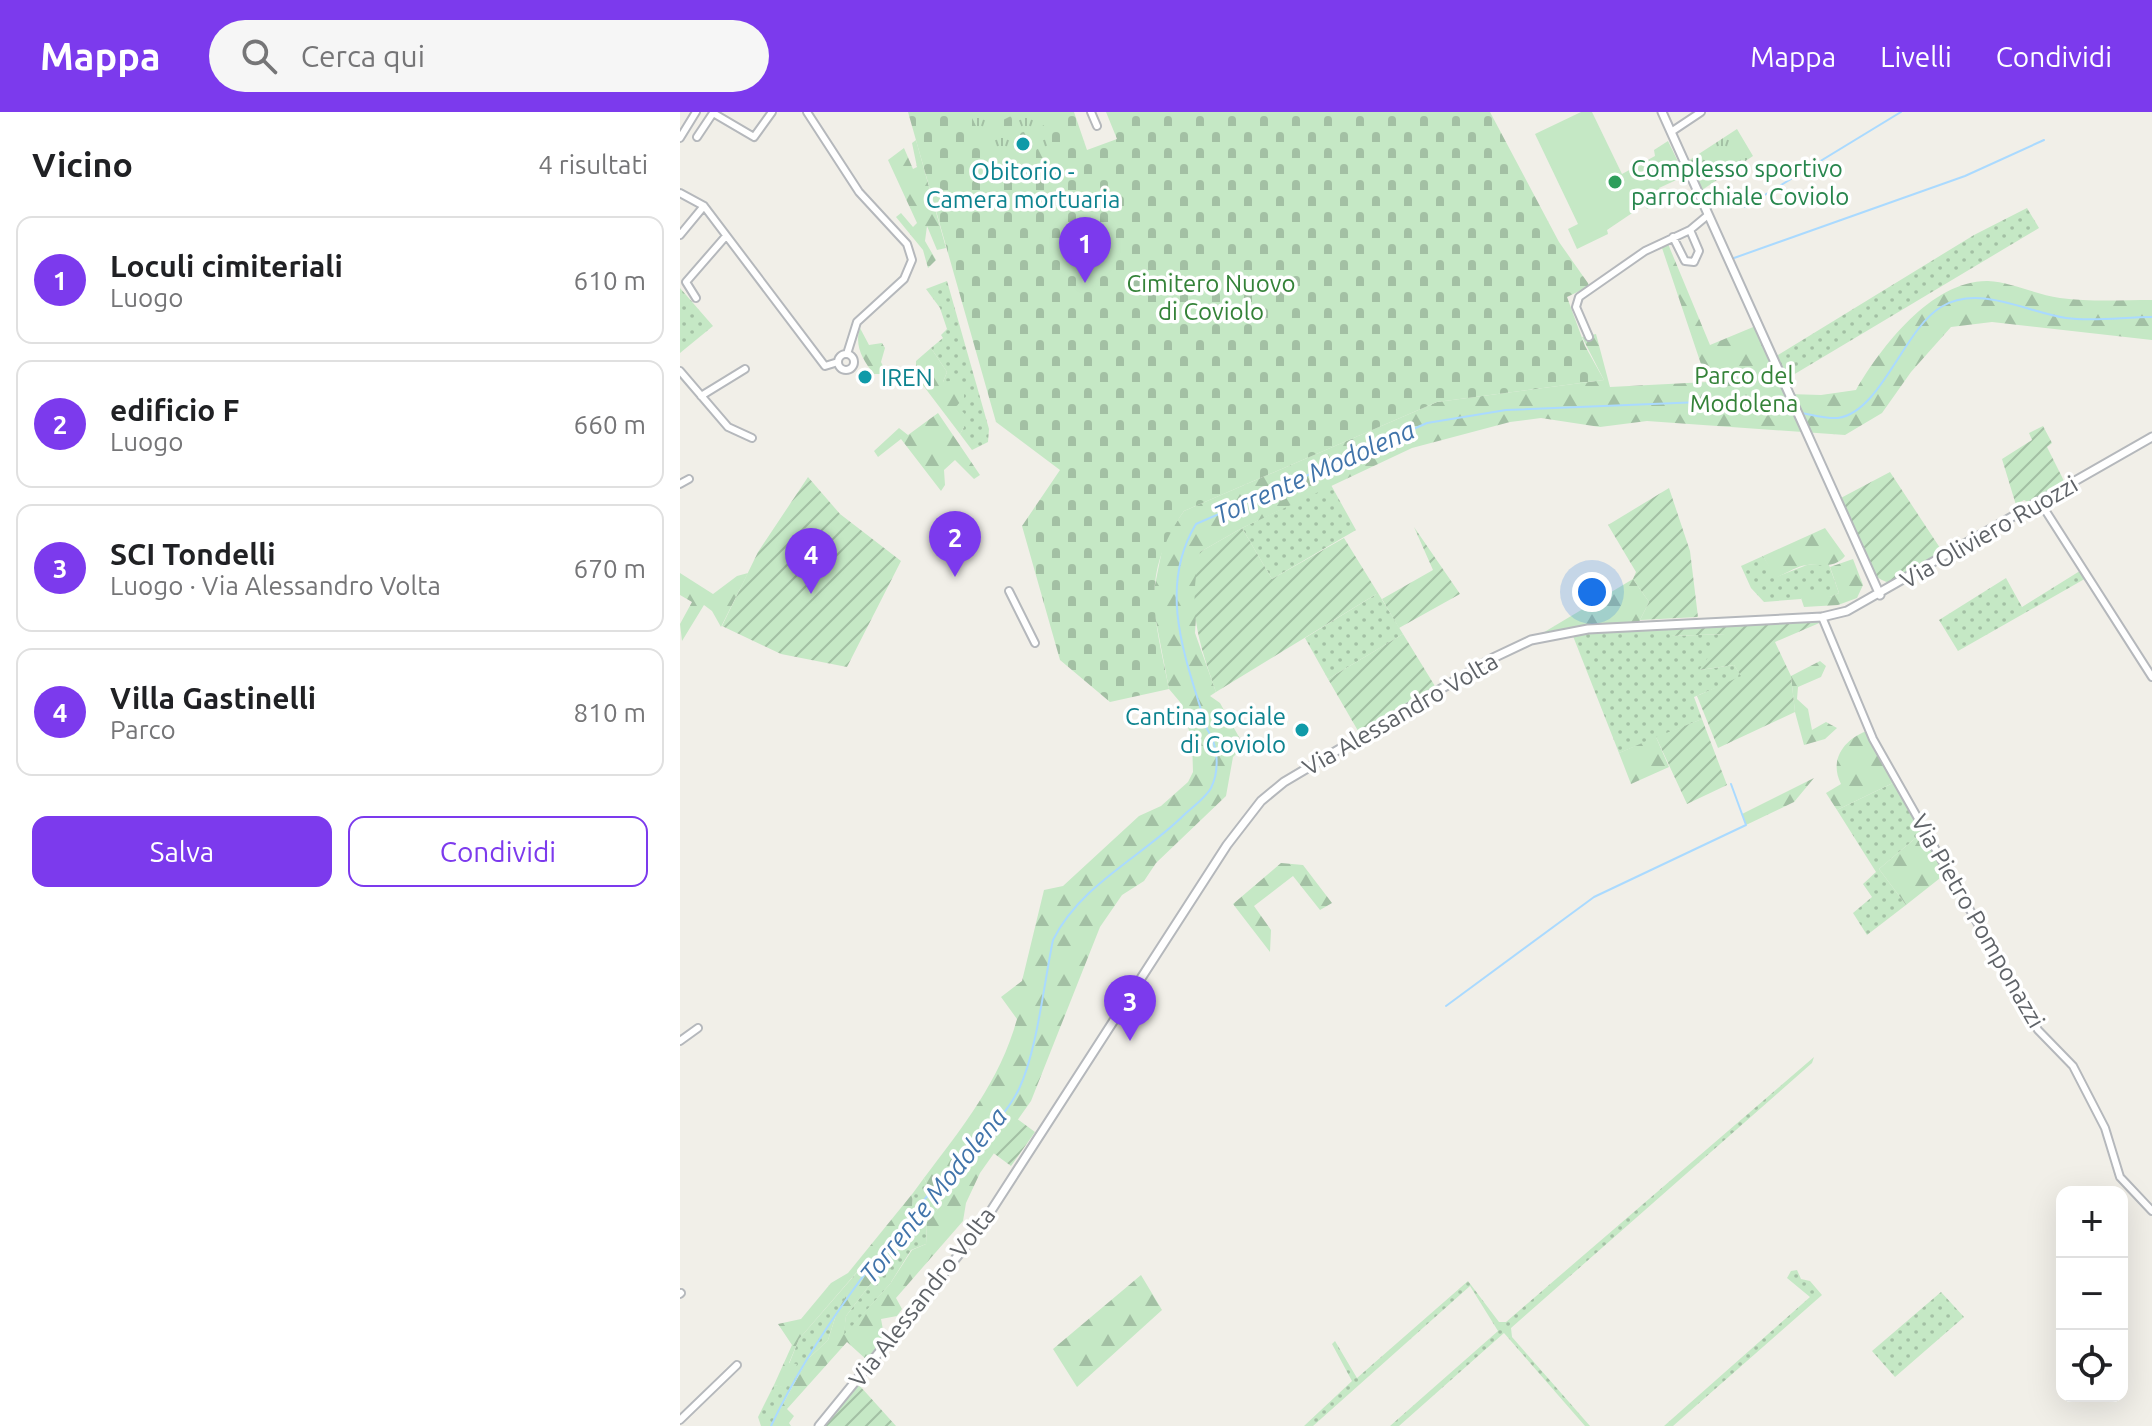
<!DOCTYPE html>
<html lang="it">
<meta charset="utf-8">
<style>
:root{--surface:#fff;--page:#f6f6f6;--text:#202124;--muted:#757577;--line:#e0e0e0;--accent:#7c3aed}
body{margin:0;font-family:Ubuntu,sans-serif;background:var(--page);color:var(--text)}
.controls{position:absolute;right:24px;bottom:24px;display:grid;overflow:hidden;border-radius:16px;box-shadow:0 8px 32px #0002}
.controls button{width:72px;height:72px;display:grid;place-items:center;padding:0;border:0;border-bottom:2px solid var(--line);background:var(--surface);color:var(--text);font:40px sans-serif}
.you{position:absolute;left:912px;top:480px;width:28px;height:28px;margin:-20px;border:6px solid #fff;border-radius:50%;background:#1a73e8;box-shadow:0 0 0 12px #1a73e833}
.badge{display:grid;place-items:center;width:52px;height:52px;border-radius:50%;background:var(--accent);color:#fff;font-size:26px;font-weight:700}
.pin{position:absolute;translate:-50% -66px;filter:drop-shadow(0 2px 4px #0008)}
.pin::after{content:'';position:absolute;top:42px;width:28px;height:24px;background:inherit;clip-path:polygon(0 0,100% 0,50% 100%)}
.list{margin:0;padding:0;list-style:none}
h2{display:flex;justify-content:space-between;align-items:center;height:104px;margin:0;padding:0 32px;font-size:34px}
h2 small{font-size:26px;font-weight:400;color:var(--muted)}
.list li{display:grid;grid-template-columns:52px 1fr auto;gap:24px;align-items:center;box-sizing:border-box;height:128px;margin:0 16px 16px;padding:0 16px;border:2px solid var(--line);border-radius:16px}
.list b{display:block;font-size:30px;white-space:nowrap}
.list p{margin:0;font-size:26px;white-space:nowrap;color:var(--muted)}
.list em{font-size:26px;font-style:normal;color:var(--muted)}
.actions{display:flex;gap:16px;padding:24px 32px}
.actions a{flex:1;padding:18px 0;border:2px solid var(--accent);border-radius:16px;text-align:center;font-size:28px;color:var(--accent)}
.actions .main{background:var(--accent);color:#fff}
.icon{flex:none;width:44px;height:44px;fill:none;stroke:currentColor;stroke-width:2;stroke-linecap:round;stroke-linejoin:round}
.map{position:relative;flex:none;width:1472px;height:1314px;overflow:hidden}
header{display:flex;align-items:center;gap:48px;box-sizing:border-box;height:112px;padding:0 40px;background:var(--accent);color:#fff}
header strong{font-size:38px}
nav{display:flex;gap:44px;margin-inline-start:auto;font-size:28px}
.search{width:560px;height:72px;background:var(--page);display:flex;align-items:center;gap:20px;box-sizing:border-box;padding:0 28px;border-radius:44px;color:var(--muted);font-size:30px}
main{display:flex}
aside{flex:1;background:var(--surface)}
.map>svg:first-child{display:block}
.grass{fill:url(#grass-dots)}
.forest{fill:url(#forest-firs)}
.cemetery{fill:url(#cemetery-stones)}
.park{fill:url(#park-tufts)}
.garden{fill:url(#garden-furrows)}
.pitch{fill:#c5e8c5}
.lines{fill:none;stroke-linecap:round;stroke-linejoin:round}
.stream{stroke:#aadaff;stroke-width:2}
.minor-casing{stroke:#b5b8bc;stroke-width:10}
.tertiary-casing{stroke:#b5b8bc;stroke-width:11}
.minor{stroke:#fff;stroke-width:6}
.tertiary{stroke:#fff;stroke-width:7}
.culture-dot{fill:#0f9aa8;stroke:#fff;stroke-width:3}
.leisure-dot{fill:#2e9e5b;stroke:#fff;stroke-width:3}
.labels{text-anchor:middle;dominant-baseline:central;stroke-width:7;stroke-linejoin:round;paint-order:stroke}
.leisure-label{font-size:24px;fill:#27864d;stroke:#fff;text-anchor:start}
.culture-label{font-size:24px;fill:#0d838f;stroke:#fff}
.park-label{font-size:24px;fill:#348238;stroke:#fff}
.street-label{font-size:24px;fill:#5f6368;stroke:#fff}
.water-label{font-size:26px;font-style:italic;fill:#4174aa;stroke:#fff}
</style>
<header>
<strong>Mappa</strong>
<div class="search"><svg class="icon" aria-label="search" viewBox="0 0 24 24"><circle cx="10" cy="10" r="6"/><path d="M15 15l6 6"/></svg>Cerca qui</div>
<nav><a>Mappa</a><a>Livelli</a><a>Condividi</a></nav>
</header>
<main>
<aside>
<h2>Vicino<small>4 risultati</small></h2>
<ul class="list">
<li><span class="badge">1</span><div><b>Loculi cimiteriali</b><p>Luogo</p></div><em>610 m</em></li>
<li><span class="badge">2</span><div><b>edificio F</b><p>Luogo</p></div><em>660 m</em></li>
<li><span class="badge">3</span><div><b>SCI Tondelli</b><p>Luogo · Via Alessandro Volta</p></div><em>670 m</em></li>
<li><span class="badge">4</span><div><b>Villa Gastinelli</b><p>Parco</p></div><em>810 m</em></li>
</ul>
<div class="actions"><a class="main">Salva</a><a>Condividi</a></div>
</aside>
<div class="map">
<svg width="1472" height="1314" viewBox="0 0 1472 1314">
<defs>
<pattern id="grass-dots" width="8" height="8" patternUnits="userSpaceOnUse" patternTransform="scale(2)"><rect width="8" height="8" fill="#c5e8c5"/><path d="M2 2h.1M6 6h.1" fill="none" stroke="#a3c0a4" stroke-width="1.8" stroke-linecap="round"/></pattern>
<pattern id="forest-firs" width="22" height="20" patternUnits="userSpaceOnUse" patternTransform="scale(2)"><rect width="22" height="20" fill="#c5e8c5"/><path d="M5 1l3.5 6h-7zM16 11l3.5 6h-7z" fill="#a3c0a4"/></pattern>
<pattern id="cemetery-stones" width="16" height="16" patternUnits="userSpaceOnUse" patternTransform="scale(2)"><rect width="16" height="16" fill="#c5e8c5"/><path d="M2 7V4a2 2 0 0 1 4 0v3zM10 15v-3a2 2 0 0 1 4 0v3z" fill="#a3c0a4"/></pattern>
<pattern id="park-tufts" width="24" height="20" patternUnits="userSpaceOnUse" patternTransform="scale(2)"><rect width="24" height="20" fill="#c5e8c5"/><path d="M3 7l-1-3M5 7V3M7 7l1-3M15 17l-1-3M17 17v-4M19 17l1-3" fill="none" stroke="#a3c0a4"/></pattern>
<pattern id="garden-furrows" width="10" height="10" patternUnits="userSpaceOnUse" patternTransform="scale(2)"><rect width="10" height="10" fill="#c5e8c5"/><path d="M-1 1l2-2M0 10L10 0M9 11l2-2" fill="none" stroke="#a3c0a4"/></pattern>
</defs>
<rect width="100%" height="100%" fill="#f1efe8"/>
<path class="grass" d="M1347,96L1359,116L1103,269L1093,246L1294,123Z
M267,169L309,317L308,330L292,338L280,322L284,315L263,270L267,260L251,236L263,226L261,223L267,217L260,196L246,177Z
M0,176L33,214L0,241Z
M651,373L676,418L592,467L562,416Z
M1083,444L1096,465L1127,453H1149L1159,481L1150,485L1121,483V487L1084,490L1071,476L1061,454Z
M1403,457L1408,465L1278,539L1259,508L1326,466L1342,495Z
M698,481L723,522L648,567L625,526Z
M986,513L991,524L1046,522L1020,558L1054,553L1062,565L1014,585L1022,607L939,641L891,519Z
M1217,669L1245,718L1199,757L1226,793L1187,823L1173,801L1192,785L1183,772L1196,760L1157,698Z
M1134,945L1132,951L831,1216L832,1225L910,1314H905L824,1221L719,1314H710L818,1219L790,1174L633,1314H624L672,1269L652,1232L655,1229L677,1266L788,1169L819,1210H826Z
M244,1066L258,1097L247,1110L246,1132L231,1138L210,1172L163,1225L166,1204L230,1120L233,1081Z
M186,1150L157,1200L148,1228L127,1248L91,1314H81L78,1305L94,1273L105,1275L116,1252H109L119,1227Z
M1117,1158L1121,1167L1130,1169L1142,1183L993,1314H984L1130,1185L1107,1166L1111,1159Z
M1261,1180L1284,1205L1215,1265L1192,1239Z"/>
<path class="forest" d="M236,28L266,136L257,138L247,114L245,129L256,148L248,156L243,138L216,105L221,101L233,115L237,111L208,48L224,36L233,57L237,55L232,31Z
M986,127L1030,233L1078,213L1109,282L1141,283L1176,278C1201,235 1252,168 1308,169C1332,170 1356,183 1380,186C1410,190 1442,188 1472,188V228L1312,210L1271,215L1231,260L1202,301L1165,323L967,309L920,315L861,306L830,310L732,336L562,416L520,440L515,521L536,580L530,584L540,591L564,634L553,645L546,684L476,751L464,769L442,783L420,815L351,989L300,1061L286,1091L283,1109L216,1186L222,1197L217,1204L201,1207L204,1223L188,1249L167,1230L107,1297L114,1304L109,1311L111,1314H91L127,1248L148,1228L157,1200L183,1153L119,1227L109,1251L117,1252L106,1276L94,1273L112,1233L98,1212L121,1207L151,1171L168,1161L233,1081L230,1120L166,1204L164,1223L210,1172L232,1138L246,1132L247,1110L258,1097L244,1066C282,1016 320,969 337,907L321,885L342,869L364,778L383,774L459,704L481,694L508,670L513,660L512,628L500,590L489,577L472,488L484,428L504,399L757,290L924,268L902,225L916,222L930,275L1027,270L980,130Z
M180,216L189,233L202,231L205,236L201,250L207,262H194C183,248 174,234 180,216Z
M251,236L267,260L263,270L276,268L284,276V287L276,294L284,301V315L280,322L236,264V249Z
M258,301L300,363L294,367L275,348L264,358L265,373L261,379L221,327L198,345L194,339L219,316L228,323Z
M1145,416L1165,444C1154,457 1142,452 1127,453C1117,454 1105,462 1095,466L1083,444Z
M1173,447L1183,473L1177,486L1158,493L1124,495L1120,483L1134,478L1150,485L1159,481L1150,455Z
M0,461L33,482L57,464L68,461L41,515L32,499L24,493L2,529L0,512L12,490L0,483Z
M953,467L969,490L957,514L891,519L851,528Z
M1140,549L1146,554L1141,565L1118,575L1117,587L1128,597L1132,618L1146,610L1157,616L1145,627L1124,633L1115,600L1111,564Z
M1189,618L1217,669L1157,698L1146,681L1161,672C1148,646 1166,626 1189,618Z
M976,625L989,655L951,672L939,641Z
M1134,666L1114,690L1066,713L1062,702Z
M1245,718L1269,759L1226,793L1199,757Z
M601,751L623,753L652,791L640,798L613,764L574,794L591,818L590,840L553,792Z
M461,1163L482,1198L397,1275L373,1237Z"/>
<path class="cemetery" d="M228,0H394L407,38L437,27L426,0H810L879,130L910,174L887,185L905,234L924,268L757,290L504,399C459,464 475,506 489,577L430,590L380,548L342,414L380,358L316,310Z"/>
<path class="park" d="M292,0H390L391,1L360,15L376,48L365,51L358,37L353,38L335,2L321,9L338,45L330,50L338,63L323,69L291,4Z
M1057,17L1073,44L1022,78L1008,49Z"/>
<path class="garden" d="M1363,314L1372,331L1367,335L1384,369L1348,390L1344,388L1336,393L1322,347L1352,328L1349,321Z
M1210,360L1266,445L1211,471C1181,467 1169,414 1157,388Z
M128,365L160,402L221,449L167,555L101,542L42,514L78,440Z
M989,376L1010,439L1018,505L960,508L969,490L953,467L956,460L928,413Z
M734,415L780,482L719,516L702,487L753,458Z
M562,416L592,467L664,426L698,481L536,580C517,525 508,499 520,440Z
M1142,505L1144,509L1095,530L1111,564L1115,600L1038,636L1017,584L1061,564L1054,553L1019,558L1045,522L990,524L988,518Z
M723,522L758,579L681,624L648,567Z
M1022,607L1047,673L1007,692L976,625Z
M336,1006L355,1020L331,1054L312,1040Z
M179,1273L216,1314H145Z"/>
<path class="pitch" d="M901,0H912L942,62L975,44L974,38L988,29L1005,64L979,76L984,88L967,97L964,93L927,118L928,122L897,137L888,117L898,112L855,22Z"/>
<g class="lines">
<path class="stream" d="M1065,95L1221,0
M1054,146L1285,64L1364,28
M1122,301C1133,303 1147,307 1158,306C1201,300 1224,217 1261,195C1299,172 1346,200 1386,206C1413,210 1444,205 1472,205
M766,894L914,785L1066,713L1051,672
M91,1314C135,1221 201,1137 268,1060C293,1032 322,1011 339,977C357,939 364,871 373,828C401,772 462,745 505,702C513,695 526,685 531,676C540,658 538,633 527,617C507,550 476,478 516,412L747,311L826,298L1021,290H1061L1116,300"/>
<defs>
<path id="minor" d="M127,0L179,80L227,132L232,148L224,167L177,210L167,242
M411,0L417,14
M991,20L1021,0
M17,25L33,1L74,25L92,0
M0,26L16,0
M0,81L24,94L145,254L158,250
M0,123L24,94
M993,125L1005,149L1014,150L1019,139L1010,118
M16,186L6,170L46,124
M909,225L896,195L899,185L965,139L1010,118L1028,103
M158 250a8 8 0 1 1 16 0a8 8 0 1 1-16 0Z
M0,259L48,315L72,326
M21,284L65,257
M0,372L9,367
M1360,390L1472,565
M329,479L355,531
M1142,505L1193,627L1358,918L1393,954L1425,1016L1440,1065L1472,1099
M0,929L18,916
M0,1182L1,1181
M0,1308L57,1253"/>
<path id="tertiary" d="M982,0L1200,483
M139,1314L298,1119L547,733L581,689L604,670L813,546L851,528L908,517L1142,505L1167,499L1472,325"/>
</defs>
<use href="#minor" class="minor-casing"/>
<use href="#tertiary" class="tertiary-casing"/>
<use href="#minor" class="minor"/>
<use href="#tertiary" class="tertiary"/>
</g>
<g class="culture-dot">
<circle cx="343" cy="32" r="8"/>
<circle cx="185" cy="265" r="8"/>
<circle cx="622" cy="618" r="8"/>
</g>
<circle class="leisure-dot" cx="935" cy="70" r="8"/>
<g class="labels">
<g class="leisure-label">
<text x="951" y="56">Complesso sportivo<tspan x="951" dy="28">parrocchiale Coviolo</tspan></text>
</g>
<g class="culture-label">
<text x="343" y="59">Obitorio -<tspan x="343" dy="28">Camera mortuaria</tspan></text>
<text x="201" y="265" text-anchor="start">IREN</text>
<text x="606" y="604" text-anchor="end">Cantina sociale<tspan x="606" dy="28">di Coviolo</tspan></text>
</g>
<g class="park-label">
<text x="531" y="171">Cimitero Nuovo<tspan x="531" dy="28">di Coviolo</tspan></text>
<text x="1064" y="263">Parco del<tspan x="1064" dy="28">Modolena</tspan></text>
</g>
<g class="street-label">
<text transform="translate(1309 420) rotate(-30)">Via Oliviero Ruozzi</text>
<text transform="translate(720 602) rotate(-30)">Via Alessandro Volta</text>
<text transform="translate(1298 809) rotate(60)">Via Pietro Pomponazzi</text>
<text transform="translate(242 1185) rotate(-52)">Via Alessandro Volta</text>
</g>
<g class="water-label">
<text transform="translate(634 360) rotate(-24)">Torrente Modolena</text>
<text transform="translate(253 1083) rotate(-51)">Torrente Modolena</text>
</g>
</g>
</svg>
<div class="controls">
<button>+</button>
<button>−</button>
<button><svg class="icon" aria-label="locate" viewBox="0 0 24 24"><circle cx="12" cy="12" r="6"/><path d="M12 2v4M12 18v4M2 12h4M18 12h4"/></svg></button>
</div>
<div class="you"></div>
<div class="pin badge" style="left:405px;top:171px">1</div>
<div class="pin badge" style="left:275px;top:465px">2</div>
<div class="pin badge" style="left:450px;top:929px">3</div>
<div class="pin badge" style="left:131px;top:482px">4</div>
</div>
</main>
